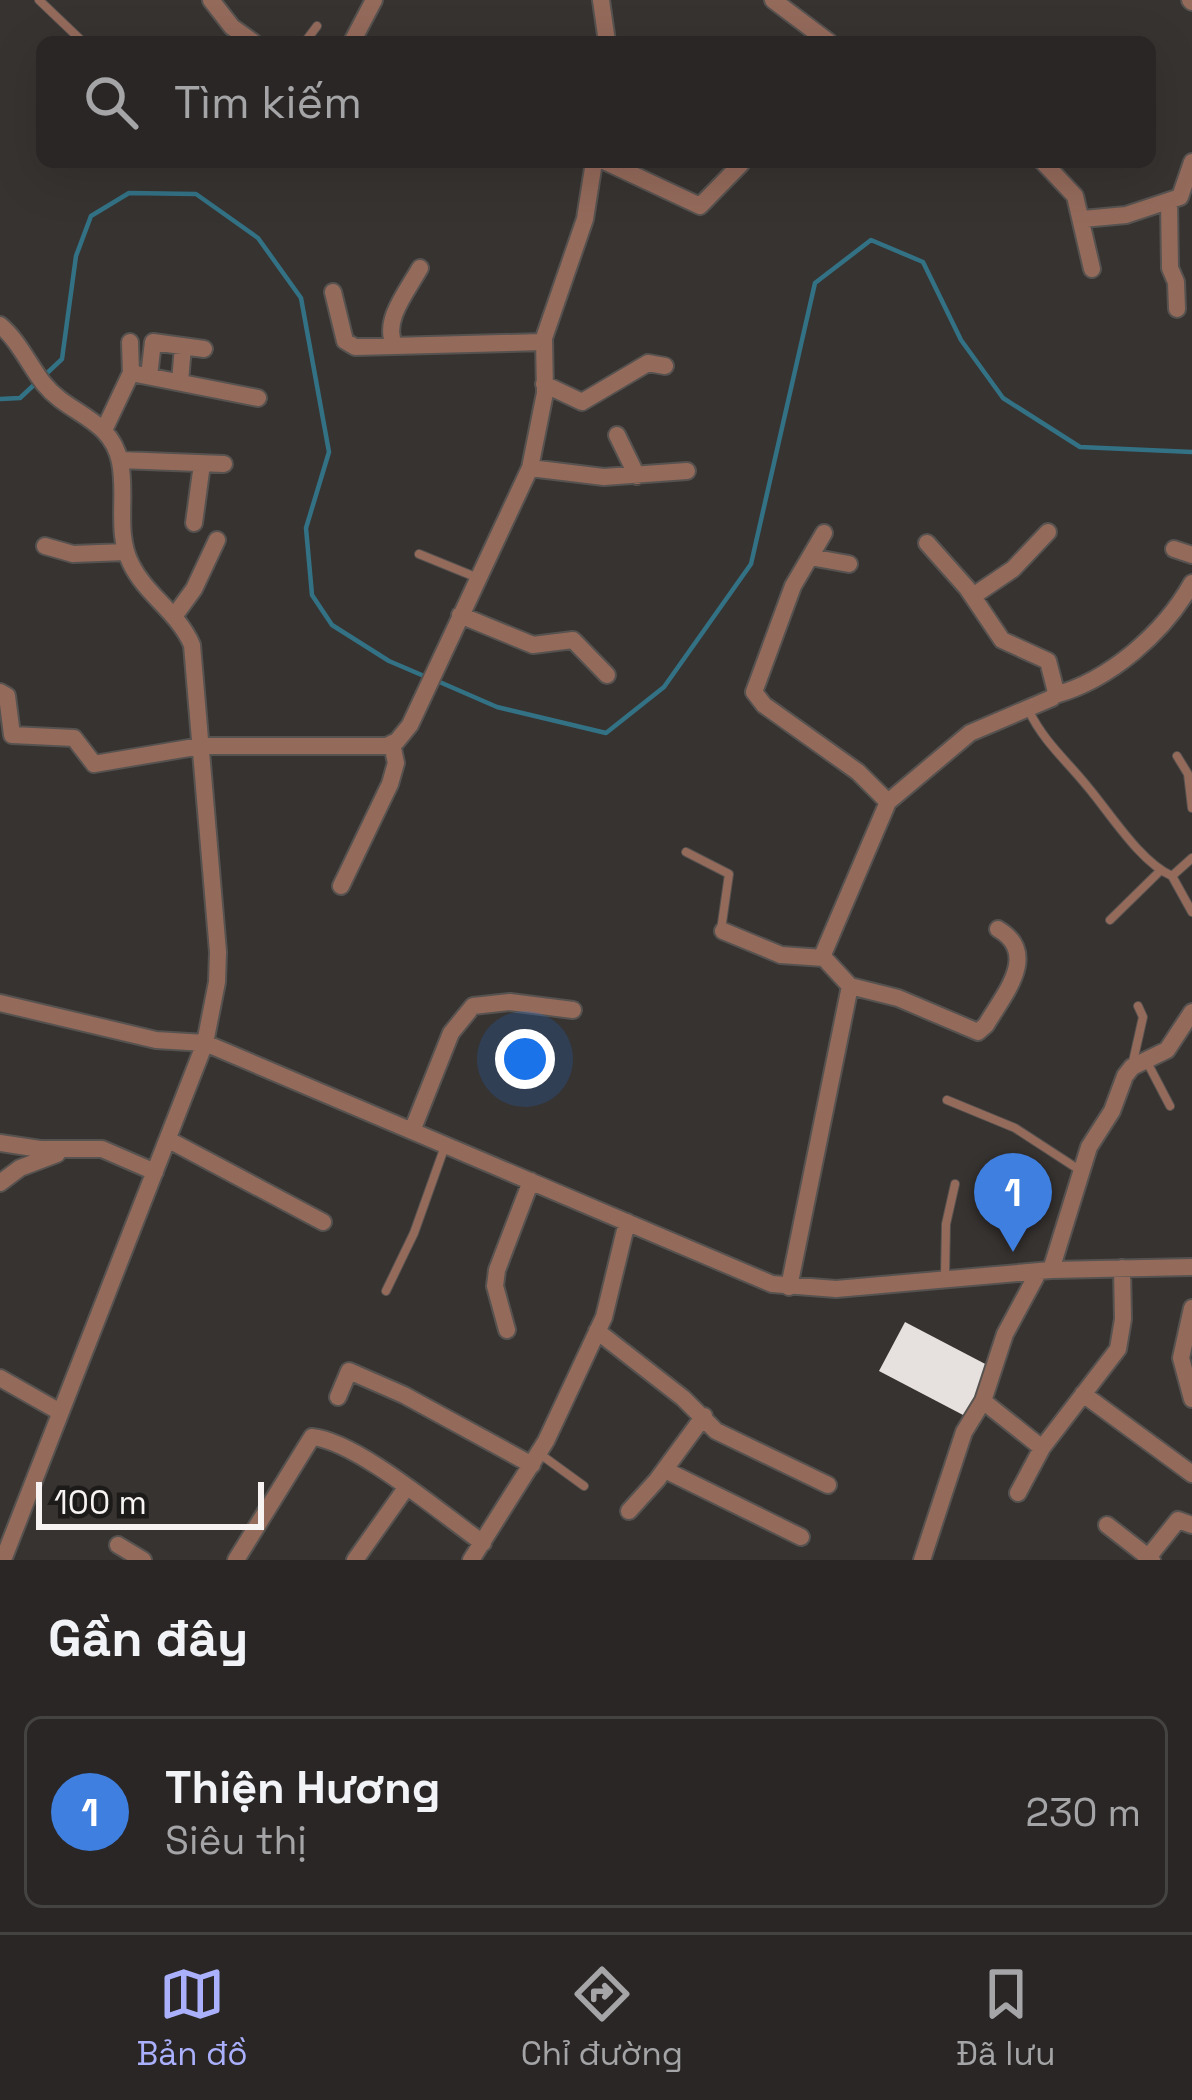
<!DOCTYPE html>
<html lang="vi">
<meta charset="utf-8">
<style>
:root{--surface:#292625;--page:#353232;--text:#f1f3f6;--muted:#a5a5a7;--line:#454342;--accent:#aab0fb}
body{margin:0;font-family:"Space Grotesk",sans-serif;background:var(--page);color:var(--text)}
.scale{position:absolute;left:36px;bottom:30px;width:228px;box-sizing:border-box;padding-left:12px;border:6px solid #f6f3f2;border-top:0;font-size:33px;line-height:42px;white-space:nowrap;color:#f6f3f2;-webkit-text-stroke:9px #1d1b1a;paint-order:stroke}
.you{position:absolute;left:525px;top:1059px;width:42px;height:42px;margin:-30px;border:9px solid #fff;border-radius:50%;background:#1a73e8;box-shadow:0 0 0 18px #1a73e833}
.badge{display:grid;place-items:center;width:78px;height:78px;border-radius:50%;background:var(--accent);color:#fff;font-size:39px;font-weight:700}
.pin{position:absolute;translate:-50% -99px;filter:drop-shadow(0 3px 6px #0008)}
.pin::after{content:'';position:absolute;top:63px;width:42px;height:36px;background:inherit;clip-path:polygon(0 0,100% 0,50% 100%)}
.list{margin:0;padding:0;list-style:none}
h2{display:flex;justify-content:space-between;align-items:center;height:156px;margin:0;padding:0 48px;font-size:51px}
h2 small{font-size:39px;font-weight:400;color:var(--muted)}
.list li{display:grid;grid-template-columns:78px 1fr auto;gap:36px;align-items:center;box-sizing:border-box;height:192px;margin:0 24px 24px;padding:0 24px;border:3px solid var(--line);border-radius:18px}
.list b{display:block;font-size:45px;white-space:nowrap}
.list p{margin:0;font-size:39px;white-space:nowrap;color:var(--muted)}
.list em{font-size:39px;font-style:normal;color:var(--muted)}
.icon{flex:none;width:66px;height:66px;fill:none;stroke:currentColor;stroke-width:2;stroke-linecap:round;stroke-linejoin:round}
.map{position:relative;flex:none;width:1192px;height:1560px;overflow:hidden}
.search{position:absolute;background:var(--surface);box-shadow:0 12px 48px #0002;left:36px;right:36px;top:36px;height:132px;display:flex;align-items:center;gap:30px;box-sizing:border-box;padding:0 42px;border-radius:18px;color:var(--muted);font-size:45px}
.sheet{height:372px;background:var(--surface)}
nav{display:flex;justify-content:space-around;align-items:center;box-sizing:border-box;height:168px;border-top:3px solid var(--line);background:var(--surface);font-size:33px;color:var(--muted)}
nav a{display:grid;justify-items:center;gap:6px}
nav .on{color:var(--accent)}
.map>svg:first-child{display:block}
.lines{fill:none;stroke-linecap:round;stroke-linejoin:round}
.stream{stroke:#337285;stroke-width:4.5}
.building{fill:#e6e0de}
.lane-casing{stroke:#565250;stroke-width:10}
.street-casing{stroke:#565250;stroke-width:20}
.lane{stroke:#946a5b;stroke-width:8}
.street{stroke:#946a5b;stroke-width:16}
</style>
<div class="map">
<svg width="1192" height="1560" viewBox="0 0 1192 1560">
<rect width="100%" height="100%" fill="#373331"/>
<g class="lines">
<path class="stream" d="M45,375L62,359L76,256L91,216L129,193L196,194L258,238L301,298L329,452L306,528L312,595L332,625L389,661L424,676
M0,399L20,398L36,383
M435,680L497,707L606,733L664,687L751,564L815,283L871,240L923,262L961,340L1003,398L1080,447L1192,452"/>
</g>
<path class="building" d="M905,1322L991,1367L965,1416L879,1371Z"/>
<g class="lines">
<defs>
<path id="lane" d="M39,0L83,42
M305,42L317,26
M419,554L478,578
M1029,711C1044,742 1066,760 1087,786C1110,813 1140,862 1172,876
M1177,756L1188,774L1192,808
M686,852L729,874L721,930
M1192,858L1172,876L1192,912
M1110,920L1161,870
M1147,1062L1170,1106
M1132,1066L1143,1017L1138,1006
M947,1100L1015,1128L1078,1169
M945,1277L946,1224L955,1184
M386,1291L414,1233L445,1146
M540,1454L584,1486"/>
<path id="street" d="M211,0L232,27L253,42
M601,0L607,42
M773,0L829,42
M1190,0L1192,2
M352,42L374,0
M606,162L700,206L741,164
M1043,162L1075,196L1092,269
M1169,201L1170,268L1176,282L1177,309
M1083,219L1126,215L1180,197L1192,162
M333,292L345,341L355,347L543,342
M0,325C19,341 29,365 44,384C69,415 111,418 120,462C127,495 115,533 131,564C146,595 178,612 192,645L218,952L217,982L205,1043L3,1560
M395,346C381,322 408,290 420,268
M131,373L258,398
M149,376L153,342L204,349
M180,382L183,346
M544,384L582,402L648,363L665,366
M104,430L131,373L130,342
M617,435L637,476
M120,460L224,464
M530,468L604,477L687,471
M194,523L202,464
M824,533L793,586L754,692L764,705L858,772L888,802
M45,546L73,554L126,552
M1174,549L1192,555
M810,557L849,564
M973,596L1013,569L1048,532
M175,615L194,589L217,540
M460,615L533,645L573,640L607,675
M0,692L7,696L12,735L74,738L94,764L201,746H387L397,741L410,725L530,468L545,393L544,338L585,219L594,162
M1055,695C1110,680 1164,633 1192,583
M341,886L390,784L396,763L392,744
M723,931L781,955L824,958
M850,986L898,998L978,1032L986,1025C1004,994 1040,954 998,929
M0,1003L156,1040L205,1043L772,1284L836,1289L1051,1270L1192,1267
M412,1131L451,1033L473,1006L510,1002L573,1010
M169,1140L323,1222
M0,1143L40,1149H102L155,1172
M0,1183L20,1168L57,1154
M1051,1270L1089,1147L1112,1111L1125,1076L1132,1067L1167,1050L1192,1012
M789,1287L850,986L824,958V952L888,802L970,733L1052,698L1056,692L1048,661L1002,640L967,588L927,543
M1192,1308L1181,1358L1192,1399
M507,1330L495,1286L497,1270L531,1181
M597,1331L683,1398L716,1431L828,1485
M0,1378L60,1412
M1083,1394L1192,1474
M338,1397L349,1371L404,1395L532,1465
M983,1401L1042,1448L1118,1349L1123,1319L1122,1268
M665,1470L801,1537
M1018,1493L1042,1448
M629,1511L657,1480L704,1416
M1107,1525L1152,1560
M118,1545L143,1560
M236,1560L312,1437C357,1441 443,1515 483,1543
M355,1560L406,1488
M471,1560L546,1441L604,1317L627,1222
M922,1560L964,1432L983,1401L1005,1334L1039,1271
M1146,1560L1178,1520L1192,1525"/>
</defs>
<use href="#lane" class="lane-casing"/>
<use href="#street" class="street-casing"/>
<use href="#lane" class="lane"/>
<use href="#street" class="street"/>
</g>
</svg>
<div class="scale">100 m</div>
<div class="you"></div>
<div class="pin badge" style="left:1013px;top:1252px;background:#3f7fe0">1</div>
<div class="search"><svg class="icon" aria-label="search" viewBox="0 0 24 24"><circle cx="10" cy="10" r="6"/><path d="M15 15l6 6"/></svg>Tìm kiếm</div>
</div>
<section class="sheet">
<h2>Gần đây<small></small></h2>
<ul class="list">
<li><span class="badge" style="background:#3f7fe0">1</span><div><b>Thiện Hương</b><p>Siêu thị</p></div><em>230 m</em></li>
</ul>
</section>
<nav>
<a class="on"><svg class="icon" aria-label="map" viewBox="0 0 24 24"><path d="M3 6l6-2 6 2 6-2v14l-6 2-6-2-6 2zM9 4v14M15 6v14"/></svg>Bản đồ</a>
<a><svg class="icon" aria-label="directions" viewBox="0 0 24 24"><path d="M12 3l9 9-9 9-9-9zM9 14v-3h6M13 9l2 2-2 2"/></svg>Chỉ đường</a>
<a><svg class="icon" aria-label="saved" viewBox="0 0 24 24"><path d="M7 4h10v16l-5-4-5 4z"/></svg>Đã lưu</a>
</nav>
